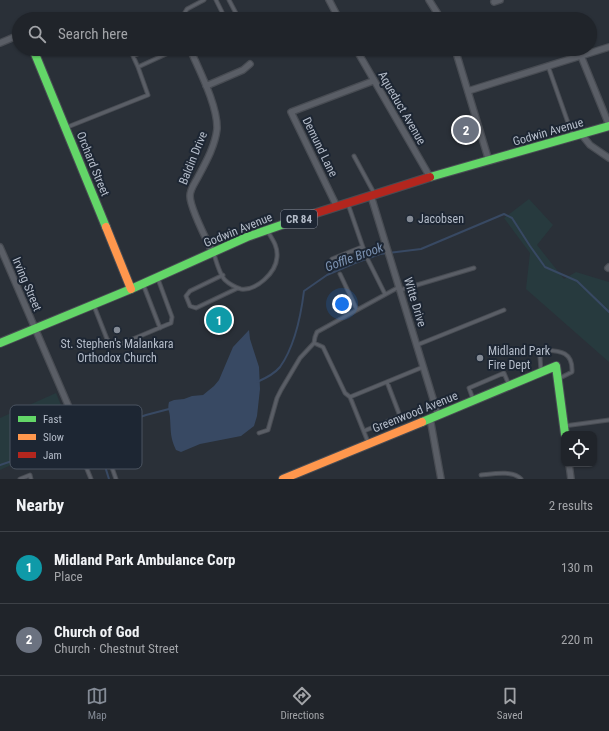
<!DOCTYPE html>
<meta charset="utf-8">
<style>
:root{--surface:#20242a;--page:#282c32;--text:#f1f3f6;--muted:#a2a4a8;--line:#3d4147;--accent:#848b96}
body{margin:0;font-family:"Roboto Condensed",sans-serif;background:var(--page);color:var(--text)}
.controls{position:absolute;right:12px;bottom:12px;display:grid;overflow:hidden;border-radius:8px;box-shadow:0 1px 3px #0004}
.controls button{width:36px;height:36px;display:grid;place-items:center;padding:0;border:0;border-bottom:1px solid var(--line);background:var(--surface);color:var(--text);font:20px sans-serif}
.you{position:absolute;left:342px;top:304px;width:14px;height:14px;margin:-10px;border:3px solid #fff;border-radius:50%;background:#1a73e8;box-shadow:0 0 0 6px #1a73e833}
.badge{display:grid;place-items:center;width:26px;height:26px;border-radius:50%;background:var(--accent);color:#fff;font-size:13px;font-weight:700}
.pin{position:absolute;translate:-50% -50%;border:2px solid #fff;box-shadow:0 1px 4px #0006}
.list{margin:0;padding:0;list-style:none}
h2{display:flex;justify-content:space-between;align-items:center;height:52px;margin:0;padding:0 16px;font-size:17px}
h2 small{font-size:13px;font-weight:400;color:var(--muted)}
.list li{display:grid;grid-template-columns:26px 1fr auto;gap:12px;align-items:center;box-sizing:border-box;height:72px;padding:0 16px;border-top:1px solid var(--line)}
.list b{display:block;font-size:15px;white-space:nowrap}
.list p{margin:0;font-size:13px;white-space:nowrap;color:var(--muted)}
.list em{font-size:13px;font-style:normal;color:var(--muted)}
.icon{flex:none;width:22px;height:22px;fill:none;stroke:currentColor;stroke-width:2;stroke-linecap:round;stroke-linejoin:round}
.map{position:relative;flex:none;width:609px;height:479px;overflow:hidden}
.search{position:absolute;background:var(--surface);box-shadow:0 1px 3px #0004;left:12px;right:12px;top:12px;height:44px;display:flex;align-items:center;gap:10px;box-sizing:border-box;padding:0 14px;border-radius:22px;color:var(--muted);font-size:15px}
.sheet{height:196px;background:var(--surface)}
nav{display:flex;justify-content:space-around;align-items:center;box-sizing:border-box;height:56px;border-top:1px solid var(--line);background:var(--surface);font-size:11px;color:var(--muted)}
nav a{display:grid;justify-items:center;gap:2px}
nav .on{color:var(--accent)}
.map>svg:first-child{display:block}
.green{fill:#273a3e}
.water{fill:#384963}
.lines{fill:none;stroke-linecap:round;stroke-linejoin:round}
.stream{stroke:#384963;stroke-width:2}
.lane-casing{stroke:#484c53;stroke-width:5}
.street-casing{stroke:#484c53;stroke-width:8}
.fast-casing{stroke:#484c53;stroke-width:10}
.slow-casing{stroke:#484c53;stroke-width:10}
.jam-casing{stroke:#484c53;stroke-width:10}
.lane{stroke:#5a5e66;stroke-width:3}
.street{stroke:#5a5e66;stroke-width:5.5}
.fast{stroke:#63d668;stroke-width:8}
.slow{stroke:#ff974d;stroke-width:8}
.jam{stroke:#b3261e;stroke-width:8}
.poi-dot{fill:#848b96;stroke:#1d2633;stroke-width:1.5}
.labels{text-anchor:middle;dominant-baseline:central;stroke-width:4;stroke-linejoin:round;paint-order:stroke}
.shield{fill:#1d2633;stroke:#878f9c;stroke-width:1}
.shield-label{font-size:11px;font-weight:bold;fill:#b4bcc9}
.street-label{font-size:12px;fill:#b4bcc9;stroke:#1d2633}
.poi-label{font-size:12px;fill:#b4bcc9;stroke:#1d2633;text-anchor:start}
.water-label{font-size:13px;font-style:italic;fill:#7c92b1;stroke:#1d2633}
.key{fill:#1d2633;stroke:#4a5360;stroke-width:1}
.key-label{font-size:11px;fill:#b4bcc9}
</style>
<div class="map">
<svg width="609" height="479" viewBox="0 0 609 479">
<rect width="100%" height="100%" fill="#2a3038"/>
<path class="green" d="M529,199L553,225L537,245L564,279L576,272L609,282V362L526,289L530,253L504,218Z
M56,393L74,436L0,470V418Z"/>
<path class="water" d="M249,330L250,339L259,367L260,389L257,416L254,426L241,436L200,444L181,452L176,450C170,437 171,432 170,418C170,411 167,411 169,402L174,400L184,399L192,396L203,395L214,386L219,380L233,347Z"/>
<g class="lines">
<path class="stream" d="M257,382C264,379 275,373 280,367C295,346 301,315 304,291L327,275L355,263L380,254L421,249L504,214L512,218L530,246L545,267L577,281L609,312
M0,465L109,428
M109,479C102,458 99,448 109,428L146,415L169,409"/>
<defs>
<path id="lane" d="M216,0L222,12L221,16L217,19
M229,0L239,19
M181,19L187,9L204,0
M548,66L572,134
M138,67L133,56L149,49
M65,128L148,95L138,67L177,49
M354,156L374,193
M348,204L366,256L385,294
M214,254C216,261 220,275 225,280C228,283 236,288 241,289C256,291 276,273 277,257C278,247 273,240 268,232
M332,259L362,247
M340,274L357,310L399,287
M223,275L190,291L186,296L190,306L196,308L238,288
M143,284L160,328
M400,290L474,268
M94,306L107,339L114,347L171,323L172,317L158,279
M314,343L315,337L317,332L357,310
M417,345L504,310
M541,371L540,357L545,350C561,351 573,352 572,372L558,379
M350,397L423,367
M473,399L469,388L504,373L509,385
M564,426L609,420
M364,431L400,416L387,382
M259,433L268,430L277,398L281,390L300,358L314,343L323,347L345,393L350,397L368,442
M105,448L116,479
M82,457L91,479
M481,475C492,474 513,470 521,479
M20,479L30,475L31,479"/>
<path id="street" d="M329,0L339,19
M429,0L441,19
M494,2L500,0
M0,43L19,35
M190,49C199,70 218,106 217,129C215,146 206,162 198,177C195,183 190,189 190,196C190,208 207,241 213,253
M356,49L430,177
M455,49L489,161
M581,56L609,125
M206,86L243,70L250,64
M468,91L609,47
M582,135L590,145L609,158
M371,196L438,415
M337,207L291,112L373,81
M0,247L68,405
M608,268L609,267
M430,418L441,479
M569,464L571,479"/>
<path id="fast" d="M33,49L106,227
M430,177L609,126
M0,343L131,289L247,237L313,214
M422,422L556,366L565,434"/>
<path id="slow" d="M106,227L131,289
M283,479L422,422"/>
<path id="jam" d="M313,214L430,177"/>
</defs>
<use href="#lane" class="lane-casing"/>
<use href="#street" class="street-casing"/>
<use href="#fast" class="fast-casing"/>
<use href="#slow" class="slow-casing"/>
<use href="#jam" class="jam-casing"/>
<use href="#lane" class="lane"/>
<use href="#street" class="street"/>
<use href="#fast" class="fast"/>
<use href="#slow" class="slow"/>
<use href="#jam" class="jam"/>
</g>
<g class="poi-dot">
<circle cx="410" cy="219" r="4"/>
<circle cx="117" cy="330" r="4"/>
<circle cx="480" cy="358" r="4"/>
</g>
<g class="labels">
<rect class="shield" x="281" y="210" width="36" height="18" rx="3"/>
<g class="shield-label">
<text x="299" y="219">CR 84</text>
</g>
<g class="street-label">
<text transform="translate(402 108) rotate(60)">Aqueduct Avenue</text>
<text transform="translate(548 132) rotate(-16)">Godwin Avenue</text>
<text transform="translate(320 147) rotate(64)">Demund Lane</text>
<text transform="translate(193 158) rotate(-68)">Baldin Drive</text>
<text transform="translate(93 164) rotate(68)">Orchard Street</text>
<text transform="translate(238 230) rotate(-22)">Godwin Avenue</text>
<text transform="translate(27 284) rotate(67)">Irving Street</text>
<text transform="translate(415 302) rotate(73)">Witte Drive</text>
<text transform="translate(415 412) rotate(-22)">Greenwood Avenue</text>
</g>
<g class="poi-label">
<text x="418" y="219">Jacobsen</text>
<text x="117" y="344" text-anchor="middle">St. Stephen's Malankara<tspan x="117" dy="14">Orthodox Church</tspan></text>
<text x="488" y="351">Midland Park<tspan x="488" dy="14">Fire Dept</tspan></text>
</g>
<g class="water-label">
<text transform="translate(354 257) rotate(-20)">Goffle Brook</text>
</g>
</g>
<rect x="10" y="405" width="132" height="64" rx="6" class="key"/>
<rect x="18" y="416" width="18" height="6" fill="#63d668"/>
<rect x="18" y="434" width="18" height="6" fill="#ff974d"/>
<rect x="18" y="452" width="18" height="6" fill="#b3261e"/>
<g class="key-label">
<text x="43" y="423">Fast</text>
<text x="43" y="441">Slow</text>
<text x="43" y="459">Jam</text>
</g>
</svg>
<div class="controls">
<button><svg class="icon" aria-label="locate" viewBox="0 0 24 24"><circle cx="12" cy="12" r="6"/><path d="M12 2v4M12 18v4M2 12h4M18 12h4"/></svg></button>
</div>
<div class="you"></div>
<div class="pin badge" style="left:219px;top:320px;background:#0f9aa8">1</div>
<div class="pin badge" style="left:466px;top:130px;background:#6b7280">2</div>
<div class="search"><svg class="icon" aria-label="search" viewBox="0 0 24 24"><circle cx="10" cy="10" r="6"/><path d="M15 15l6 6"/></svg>Search here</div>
</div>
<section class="sheet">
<h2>Nearby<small>2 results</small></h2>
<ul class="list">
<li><span class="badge" style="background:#0f9aa8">1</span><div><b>Midland Park Ambulance Corp</b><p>Place</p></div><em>130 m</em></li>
<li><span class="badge" style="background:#6b7280">2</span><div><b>Church of God</b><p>Church · Chestnut Street</p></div><em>220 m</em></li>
</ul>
</section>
<nav>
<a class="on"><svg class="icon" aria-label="map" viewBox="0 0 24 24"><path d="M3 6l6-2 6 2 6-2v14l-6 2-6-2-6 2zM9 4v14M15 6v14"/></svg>Map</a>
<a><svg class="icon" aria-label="directions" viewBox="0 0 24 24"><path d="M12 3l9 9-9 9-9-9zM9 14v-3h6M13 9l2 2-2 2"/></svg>Directions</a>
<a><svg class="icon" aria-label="saved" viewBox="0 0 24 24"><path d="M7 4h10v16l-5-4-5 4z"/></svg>Saved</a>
</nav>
